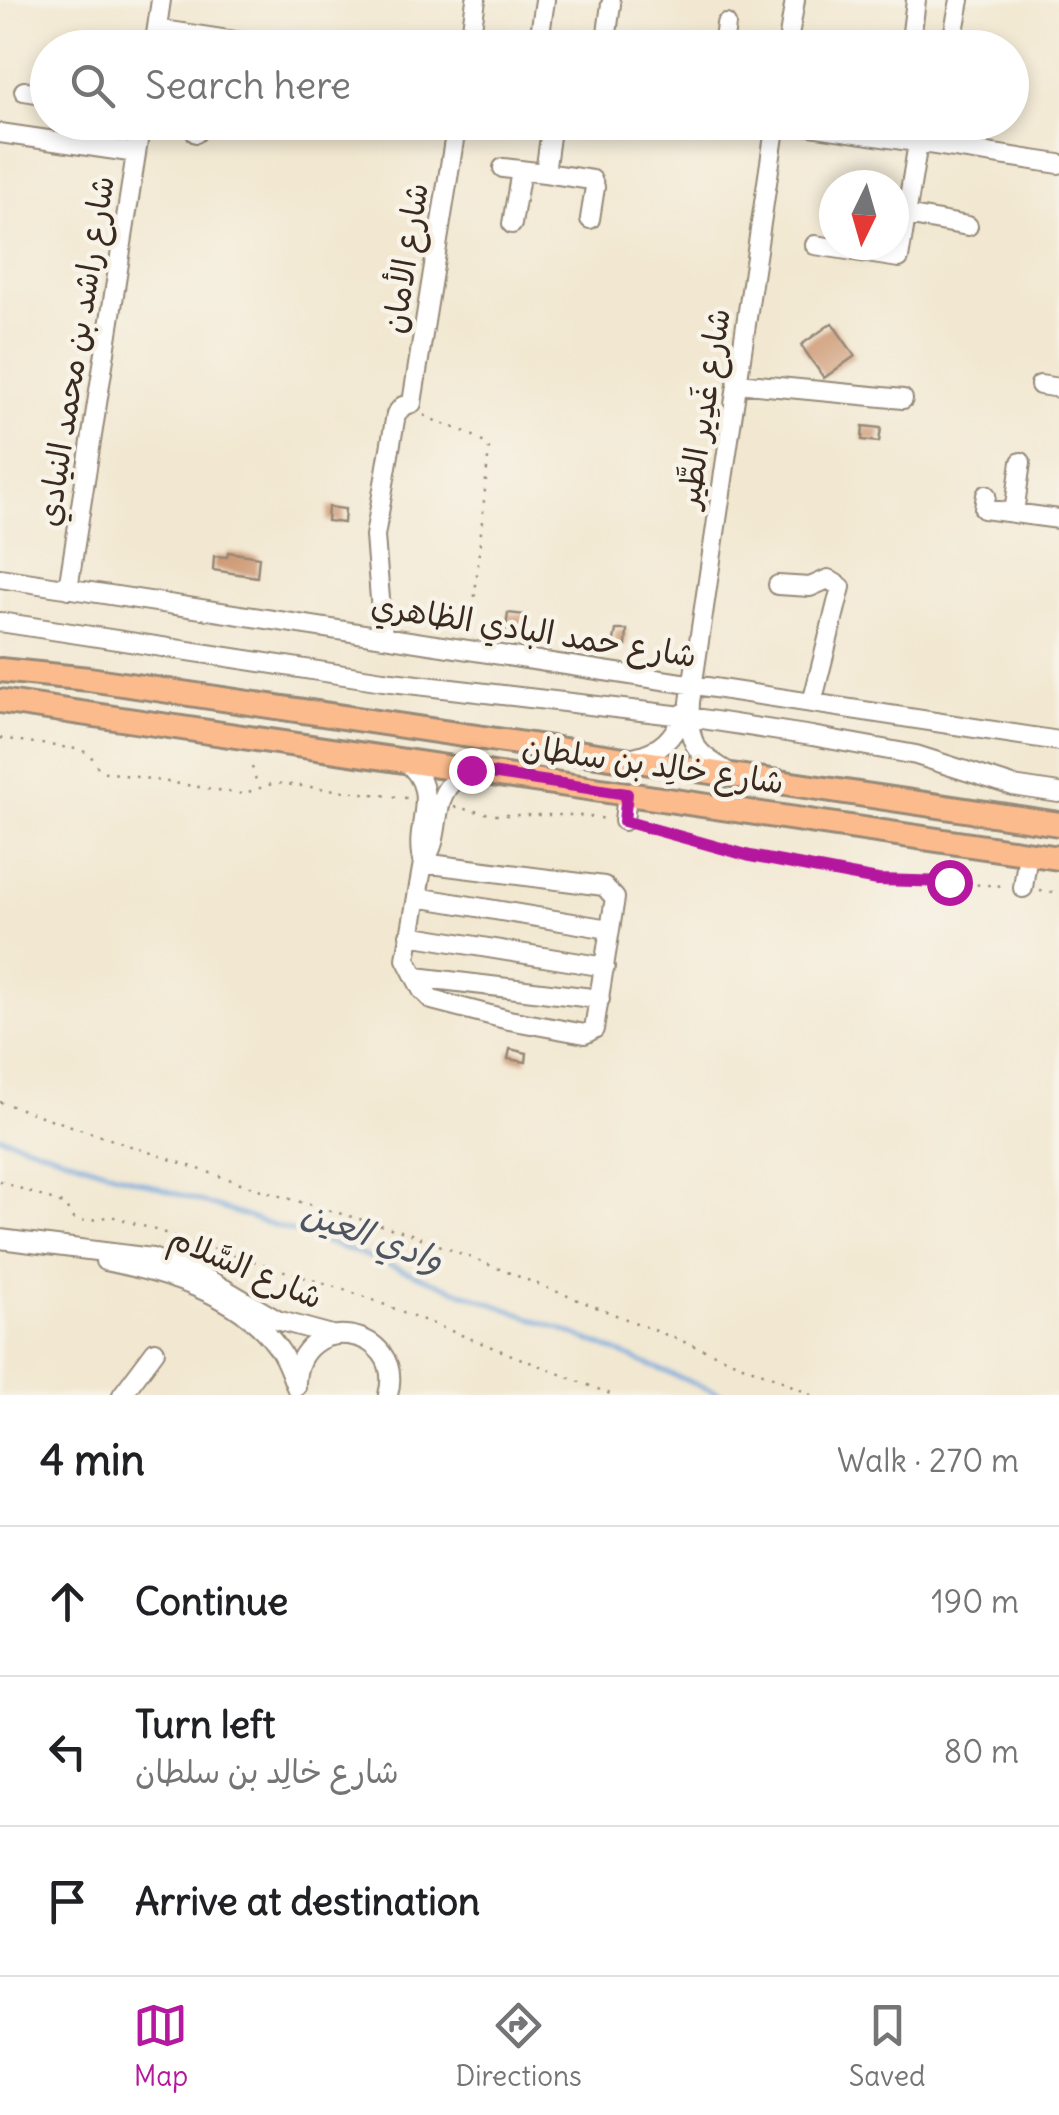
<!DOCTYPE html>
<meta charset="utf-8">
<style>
:root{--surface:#fff;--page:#f2f2f2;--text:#202124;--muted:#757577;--line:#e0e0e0;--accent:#b5179e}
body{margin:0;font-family:Delius,"Playpen Sans Arabic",sans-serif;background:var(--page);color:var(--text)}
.compass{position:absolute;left:819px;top:170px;width:90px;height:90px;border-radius:50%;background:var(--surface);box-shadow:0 5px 15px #0003;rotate:185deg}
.stop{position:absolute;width:30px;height:30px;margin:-22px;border:8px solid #b5179e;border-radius:50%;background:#fff}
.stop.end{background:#b5179e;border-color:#fff;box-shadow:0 2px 10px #0008}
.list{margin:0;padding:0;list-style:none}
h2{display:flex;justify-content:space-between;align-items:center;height:130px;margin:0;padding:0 40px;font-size:42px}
h2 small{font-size:32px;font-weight:400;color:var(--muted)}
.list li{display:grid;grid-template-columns:65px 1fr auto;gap:30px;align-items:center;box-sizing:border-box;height:150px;padding:0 40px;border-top:2px solid var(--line)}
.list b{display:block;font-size:38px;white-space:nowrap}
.list p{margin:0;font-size:32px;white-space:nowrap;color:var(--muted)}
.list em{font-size:32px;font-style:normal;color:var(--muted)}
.icon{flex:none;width:55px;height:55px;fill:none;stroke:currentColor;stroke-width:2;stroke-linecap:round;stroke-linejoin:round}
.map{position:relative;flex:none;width:1059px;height:1395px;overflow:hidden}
.search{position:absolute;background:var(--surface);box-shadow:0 5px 15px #0003;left:30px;right:30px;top:30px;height:110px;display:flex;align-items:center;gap:25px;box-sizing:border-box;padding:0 35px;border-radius:55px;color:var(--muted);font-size:38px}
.sheet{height:580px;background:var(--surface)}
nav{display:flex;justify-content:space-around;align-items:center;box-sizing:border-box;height:140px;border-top:2px solid var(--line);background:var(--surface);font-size:28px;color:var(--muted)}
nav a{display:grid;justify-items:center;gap:5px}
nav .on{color:var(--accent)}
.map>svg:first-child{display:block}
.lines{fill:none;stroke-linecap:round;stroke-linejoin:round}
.stream{stroke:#70a6dd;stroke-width:4}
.building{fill:#ce9975}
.minor-casing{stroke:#968978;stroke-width:22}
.major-casing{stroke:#968978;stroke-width:28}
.path{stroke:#968978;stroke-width:2.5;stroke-dasharray:2.5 8;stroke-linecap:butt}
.minor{stroke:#fff;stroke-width:18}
.major{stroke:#fbbb8c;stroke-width:22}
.route{stroke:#b5179e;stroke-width:12}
.labels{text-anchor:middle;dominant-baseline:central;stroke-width:9;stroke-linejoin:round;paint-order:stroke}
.street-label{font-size:32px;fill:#3b2a1e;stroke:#f7f3e8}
.water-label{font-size:35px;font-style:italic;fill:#4e5561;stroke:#f7f3e8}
</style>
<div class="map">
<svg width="1059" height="1395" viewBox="0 0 1059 1395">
<rect width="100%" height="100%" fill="#f7f3e8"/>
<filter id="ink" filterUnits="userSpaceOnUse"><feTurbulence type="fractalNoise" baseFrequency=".01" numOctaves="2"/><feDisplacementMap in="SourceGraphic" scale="20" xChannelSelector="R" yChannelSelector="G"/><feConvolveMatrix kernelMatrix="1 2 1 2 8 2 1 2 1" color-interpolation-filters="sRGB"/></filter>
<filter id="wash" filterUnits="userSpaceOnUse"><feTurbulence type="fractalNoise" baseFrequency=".0048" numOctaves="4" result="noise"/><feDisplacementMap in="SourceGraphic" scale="40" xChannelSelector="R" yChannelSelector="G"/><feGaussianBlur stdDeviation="2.25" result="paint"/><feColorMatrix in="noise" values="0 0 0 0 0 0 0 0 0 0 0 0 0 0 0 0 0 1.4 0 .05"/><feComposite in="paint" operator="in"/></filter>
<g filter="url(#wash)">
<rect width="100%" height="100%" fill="#f2e8d1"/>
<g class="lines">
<path class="stream" d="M0,1136L352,1251L563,1330L723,1395"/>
</g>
<g id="blocks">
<path class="building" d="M832,323L855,356L824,378L801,345Z
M863,426L881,428L879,442L862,440Z
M328,507L345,509L344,523L327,521Z
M228,552L259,557L257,577L213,570L214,556L227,557Z
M508,613L526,615L523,630L506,628Z
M616,630H627L626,646L613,645Z
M510,1049L527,1053L526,1062L508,1059Z"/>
</g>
</g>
<g filter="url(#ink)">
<use href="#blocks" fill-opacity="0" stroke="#968978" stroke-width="2.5"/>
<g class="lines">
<defs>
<path id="minor" d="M157,29L281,48
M154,48L161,0
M469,48L476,0
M538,48L545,0
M605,48L611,4
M723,48L726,24
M787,48L795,0
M910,48L916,0
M941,48L954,31L960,0
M24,91L48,95
M784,122L1059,164
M0,133L136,153
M196,133L198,122
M503,168L545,173L552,122
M545,173L592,180L595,187L590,219
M906,215L968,226
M512,224L521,170
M815,245L899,258L918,143
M737,383L903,399
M1040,385L1059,388
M986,495L984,509L1059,519
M1014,513L1021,462
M0,578L1059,741
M778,585L810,587L828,579L841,587L812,703
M68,589L141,122
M0,622L383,681L683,716L812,736L916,755L1013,786L1059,793
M383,637L375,536L396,414L403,406L412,403L457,122
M633,757C662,751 673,738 685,712
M404,760C445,793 411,824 423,863C448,830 423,791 471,770
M728,772C693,751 688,744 690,702L776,122
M624,821L627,794
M423,863L604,886L615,898L594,1029L585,1034L509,1020L432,1000L422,990L406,959Z
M1023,888L1028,853
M417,897L609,929
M409,935L605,967
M416,977L600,999
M0,1239L152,1258L211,1281L277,1320L332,1335
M105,1261C164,1273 238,1293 276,1345C286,1357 290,1372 296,1387
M296,1383C298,1309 407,1326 388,1395
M122,1395L155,1351"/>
<path id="major" d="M0,670L89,679L1059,824
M0,701L1059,858"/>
</defs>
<use href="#minor" class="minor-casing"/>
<use href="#major" class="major-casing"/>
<path class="path" d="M424,415C446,428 472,429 489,448L474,605L466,634
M0,738L76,749L89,753L100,771L242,794L275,783L407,798
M252,767L258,787
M454,807L495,815H572L610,819
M637,824L750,856L878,880L1007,886
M1040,891L1059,894
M0,1102L273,1194L411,1234L778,1379L811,1395
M0,1181L65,1205L72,1218L86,1221L111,1216L360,1295L613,1395"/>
<use href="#minor" class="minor"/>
<use href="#major" class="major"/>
</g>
</g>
<g class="lines" filter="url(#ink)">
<path class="route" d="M471,770L627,794L624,821L750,856L850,875L878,880L949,882"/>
</g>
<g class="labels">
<g class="street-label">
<text transform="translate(405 258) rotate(-81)">شارع الأمان</text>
<text transform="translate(75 351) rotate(-81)">شارع راشد بن محمد النيادي</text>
<text transform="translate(703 408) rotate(-81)">شارع غَدِير الطَّير</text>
<text transform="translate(534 630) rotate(9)">شارع حمد البادي الظاهري</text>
<text transform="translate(653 764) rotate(8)">شارع خالِد بن سلطان</text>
<text transform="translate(246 1267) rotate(23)">شارع السَّلام</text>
</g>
<g class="water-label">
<text transform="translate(373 1235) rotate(20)">وادي العين</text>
</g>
</g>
</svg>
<svg class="compass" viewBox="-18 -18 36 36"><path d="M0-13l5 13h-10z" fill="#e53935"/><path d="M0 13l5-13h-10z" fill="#757577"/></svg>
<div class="stop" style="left:949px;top:882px"></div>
<div class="stop end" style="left:471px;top:770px"></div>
<div class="search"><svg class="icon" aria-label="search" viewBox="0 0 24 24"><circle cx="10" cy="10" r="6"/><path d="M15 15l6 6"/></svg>Search here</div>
</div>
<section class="sheet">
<h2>4 min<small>Walk · 270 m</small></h2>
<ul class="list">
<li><svg class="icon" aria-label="ahead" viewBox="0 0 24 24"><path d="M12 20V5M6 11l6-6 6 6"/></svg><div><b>Continue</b></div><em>190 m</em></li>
<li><svg class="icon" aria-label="left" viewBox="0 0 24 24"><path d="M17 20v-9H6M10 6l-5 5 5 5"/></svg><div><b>Turn left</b><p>شارع خالِد بن سلطان</p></div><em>80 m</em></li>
<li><svg class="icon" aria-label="arrive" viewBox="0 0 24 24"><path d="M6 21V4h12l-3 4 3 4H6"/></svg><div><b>Arrive at destination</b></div></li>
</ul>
</section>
<nav>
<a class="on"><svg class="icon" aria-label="map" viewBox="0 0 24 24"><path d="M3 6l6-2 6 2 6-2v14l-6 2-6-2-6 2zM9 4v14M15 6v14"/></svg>Map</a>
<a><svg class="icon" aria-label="directions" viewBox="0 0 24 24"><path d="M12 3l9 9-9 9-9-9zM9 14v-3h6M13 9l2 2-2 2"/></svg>Directions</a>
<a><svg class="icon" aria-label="saved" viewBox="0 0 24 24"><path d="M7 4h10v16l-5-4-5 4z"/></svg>Saved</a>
</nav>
